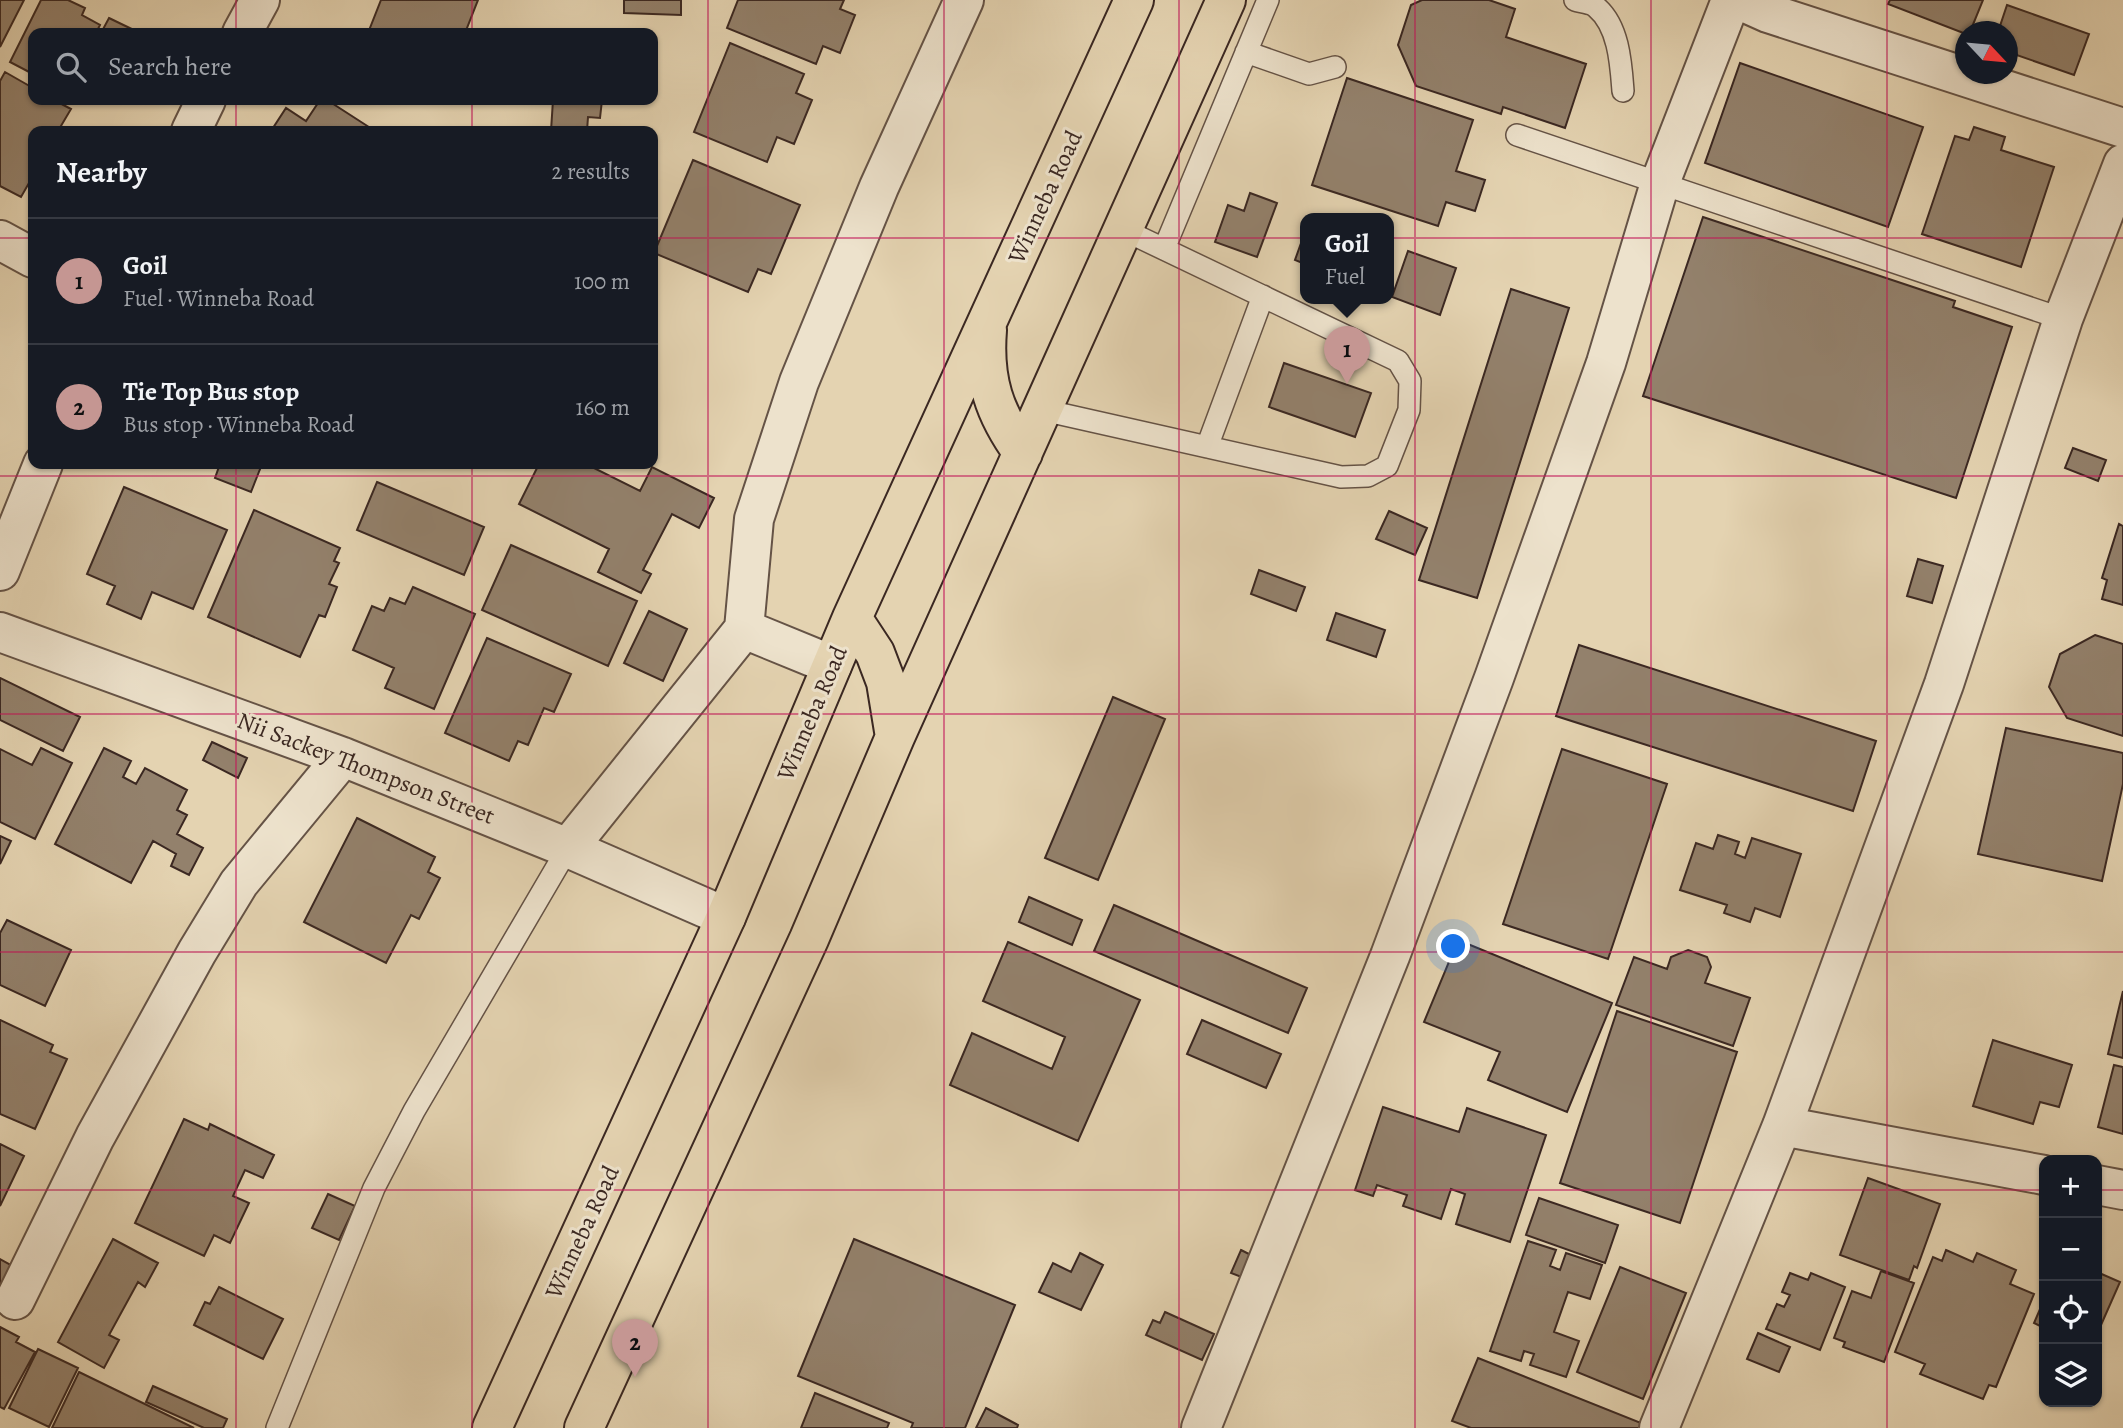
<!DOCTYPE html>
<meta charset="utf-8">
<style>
:root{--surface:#171b24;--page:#242831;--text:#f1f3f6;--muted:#9ea1a6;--line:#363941;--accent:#c59692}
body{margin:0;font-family:Alegreya,serif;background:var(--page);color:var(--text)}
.controls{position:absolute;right:21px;bottom:21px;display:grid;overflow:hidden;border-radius:14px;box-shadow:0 2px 5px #0004}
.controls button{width:63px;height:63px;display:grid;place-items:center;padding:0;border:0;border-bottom:2px solid var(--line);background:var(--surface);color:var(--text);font:35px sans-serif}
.compass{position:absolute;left:1955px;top:21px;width:63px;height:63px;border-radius:50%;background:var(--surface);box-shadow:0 2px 5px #0004;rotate:116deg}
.you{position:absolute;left:1454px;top:947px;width:24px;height:24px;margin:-18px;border:5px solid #fff;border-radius:50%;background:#1a73e8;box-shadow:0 0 0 10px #1a73e833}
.badge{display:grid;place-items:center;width:46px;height:46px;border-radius:50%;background:var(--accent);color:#111;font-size:23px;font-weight:700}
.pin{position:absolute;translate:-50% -58px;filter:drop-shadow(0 2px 4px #0008)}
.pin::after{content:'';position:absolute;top:37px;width:24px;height:21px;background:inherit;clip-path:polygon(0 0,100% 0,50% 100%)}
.popup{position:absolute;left:1300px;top:213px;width:94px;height:91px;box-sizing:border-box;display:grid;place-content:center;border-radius:14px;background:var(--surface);filter:drop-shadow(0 2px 5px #0005);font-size:23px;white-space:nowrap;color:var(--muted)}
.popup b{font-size:26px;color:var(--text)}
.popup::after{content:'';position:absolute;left:50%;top:100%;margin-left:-14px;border:14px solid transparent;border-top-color:var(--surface)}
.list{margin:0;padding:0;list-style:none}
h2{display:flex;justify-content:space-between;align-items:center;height:91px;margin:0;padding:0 28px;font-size:30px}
h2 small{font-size:23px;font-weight:400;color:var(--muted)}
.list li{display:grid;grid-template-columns:46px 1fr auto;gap:21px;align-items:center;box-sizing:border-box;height:126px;padding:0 28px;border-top:2px solid var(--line)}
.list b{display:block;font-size:26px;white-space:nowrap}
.list p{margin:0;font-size:23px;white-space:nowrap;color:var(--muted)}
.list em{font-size:23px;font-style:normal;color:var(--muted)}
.icon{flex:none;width:38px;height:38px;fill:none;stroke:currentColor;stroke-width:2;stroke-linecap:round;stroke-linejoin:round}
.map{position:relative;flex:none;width:2123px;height:1428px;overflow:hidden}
.search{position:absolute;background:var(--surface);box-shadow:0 2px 5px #0004;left:28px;top:28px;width:630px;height:77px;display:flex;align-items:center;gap:18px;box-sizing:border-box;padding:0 24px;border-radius:14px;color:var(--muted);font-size:26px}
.panel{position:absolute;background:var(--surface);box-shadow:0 2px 5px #0004;left:28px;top:126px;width:630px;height:343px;border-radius:14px}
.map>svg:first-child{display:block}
.building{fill:#93816c;stroke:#3b2822;stroke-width:2}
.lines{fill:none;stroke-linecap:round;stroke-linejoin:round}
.service-casing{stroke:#655346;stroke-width:24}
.minor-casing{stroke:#655346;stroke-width:42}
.trunk-casing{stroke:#3b2822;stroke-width:42}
.service{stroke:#ede2cc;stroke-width:21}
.minor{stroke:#ede2cc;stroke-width:38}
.trunk{stroke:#e4d3b1;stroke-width:38}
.grid{fill:none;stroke:#c2185b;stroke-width:2;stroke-opacity:0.55}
.labels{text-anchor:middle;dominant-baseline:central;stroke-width:6;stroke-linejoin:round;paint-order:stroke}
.street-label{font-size:24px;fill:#3b2822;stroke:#ede2cc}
</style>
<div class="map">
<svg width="2123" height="1428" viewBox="0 0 2123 1428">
<rect width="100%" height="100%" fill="#e4d3b1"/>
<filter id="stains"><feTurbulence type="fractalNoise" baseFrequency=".00286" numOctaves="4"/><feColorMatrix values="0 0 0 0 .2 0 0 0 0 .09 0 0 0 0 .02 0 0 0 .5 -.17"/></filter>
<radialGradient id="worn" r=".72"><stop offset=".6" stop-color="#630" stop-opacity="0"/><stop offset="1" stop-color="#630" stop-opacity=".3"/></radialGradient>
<path class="building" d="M0,0H24L0,47Z
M41,0H68L85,8L82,15L100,25L96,33H33V74L10,62Z
M381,0H478L465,33H368Z
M624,0H681V15L624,13Z
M738,0H844L840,9L855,15L840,53L823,46L816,64L727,28Z
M1422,0H1489L1515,9L1506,37L1586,64L1565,128L1503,107L1501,114L1416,86L1398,45L1411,5Z
M1890,0H1983L1970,32H1966V34L1888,4Z
M2007,5L2089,34L2074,75L2008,52V32H1998Z
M109,18L140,33H101Z
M730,43L804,74L796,93L812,100L794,144L777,137L767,162L694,132Z
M1740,63L1923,127L1888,227L1705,163Z
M5,72L33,88V100H54L71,109L58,131H33V176L21,197L0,186V81Z
M1347,78L1473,120L1456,171L1485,180L1475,211L1446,202L1438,226L1312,185Z
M320,100H327L372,129L371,131H271L286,108L306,121Z
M553,100H602L600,118L588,117L587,131H551Z
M1974,127L2005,137L2001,150L2054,167L2021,267L1922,234L1955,136L1969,140Z
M693,160L800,205L771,274L758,269L748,292L654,253Z
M1250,193L1277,203L1257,257L1215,242L1228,205L1244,211Z
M1703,217L1955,301L1953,307L2012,327L1956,498L1643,396Z
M1305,232V264L1295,260Z
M1408,251L1456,268L1440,315L1392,297Z
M1511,289L1569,308L1477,598L1419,580Z
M1284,363L1371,393L1355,437L1269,407Z
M2073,448L2106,460L2098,481L2065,468Z
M220,464H262L251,492L215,478Z
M539,464H586L640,491L652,467L714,498L699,528L672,514L643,570L651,574L641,593L598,572L609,549L519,504Z
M377,482L484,527L464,575L357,530Z
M124,487L227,530L193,609L152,592L141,619L107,604L115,586L87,574Z
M254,510L340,548L334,561L339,563L329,584L337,587L325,617L319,615L300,657L208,617Z
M1389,511L1427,528L1415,555L1376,539Z
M2119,524L2123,526V605L2102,599L2107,580L2102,578Z
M511,545L637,601L608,666L482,610Z
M1918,559L1943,566L1932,603L1907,596Z
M1259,570L1305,587L1296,611L1251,594Z
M413,587L475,614L434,709L385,688L394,668L353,650L372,606L384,611L390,598L405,604Z
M649,611L687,629L663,681L624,663Z
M1336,613L1385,630L1376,657L1327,640Z
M2095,635L2123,644V736L2067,718L2049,687L2060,654Z
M487,638L571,674L554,712L544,708L528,745L518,741L509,761L445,733Z
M1579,645L1876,741L1853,811L1556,716Z
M0,678L80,717L63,751L0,720Z
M1113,697L1165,719L1098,880L1045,858Z
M2006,728L2123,753V784L2102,881L1978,854Z
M212,742L247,758L238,778L203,760Z
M41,748L72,763L35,839L0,822V749L32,765Z
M104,748L131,761L123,777L136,784L145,768L187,790L177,810L187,815L177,834L203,848L189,875L171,866L176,854L153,841L131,883L55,844Z
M1562,749L1667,784L1608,959L1503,924Z
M357,818L435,857L428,872L440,878L419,919L411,915L386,963L304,922Z
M1718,835L1739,842L1735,854L1745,858L1752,838L1801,854L1780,917L1755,908L1750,922L1724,913L1727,905L1680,890L1696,843L1713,849Z
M0,836L11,841L0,864Z
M1029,897L1082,920L1072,945L1019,922Z
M1114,905L1307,988L1288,1033L1094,951Z
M7,920L71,950L45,1006L0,985V933Z
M1458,940L1612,1003L1567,1112L1488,1080L1500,1052L1424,1022Z
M1008,942L1140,1000L1078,1141L950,1085L972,1033L1052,1069L1065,1037L983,1001Z
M1688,950L1707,957L1711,967L1705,983L1750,998L1733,1046L1616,1005L1634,957L1667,969L1671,957Z
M2123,991V1058L2108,1054Z
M1617,1011L1737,1052L1680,1223L1560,1183Z
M0,1020L53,1045L50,1052L67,1059L35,1129L0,1114Z
M1202,1020L1281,1054L1266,1088L1187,1054Z
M1993,1040L2072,1065L2059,1107L2040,1102L2033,1124L1973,1106Z
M2114,1065L2123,1067V1134L2098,1127Z
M1383,1107L1459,1132L1467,1108L1546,1135L1510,1242L1456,1224L1465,1194L1451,1189L1441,1219L1403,1206L1407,1195L1377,1185L1373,1196L1355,1190Z
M184,1119L208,1130L210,1124L274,1155L263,1178L245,1170L233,1196L249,1203L230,1243L214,1235L204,1256L135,1223Z
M0,1144L24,1156L0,1206Z
M1868,1178L1940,1204L1917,1268L1914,1266L1909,1280L1840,1255Z
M328,1194L355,1206L339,1240L312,1228Z
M1539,1198L1618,1225L1605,1263L1526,1235Z
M113,1239L158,1263L145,1287L138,1282L109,1335L119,1340L104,1368L58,1342Z
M854,1239L1015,1305L965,1428H911L913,1423L798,1376Z
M1528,1241L1556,1250L1550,1266L1560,1270L1566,1253L1602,1265L1590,1299L1568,1292L1554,1332L1579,1341L1566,1377L1530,1365L1534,1354L1524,1351L1521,1361L1490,1351Z
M1241,1250L1253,1256L1244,1278L1231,1273Z
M1946,1250L1973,1262L1977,1253L2016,1270L2010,1284L2034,1294L1996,1387L1989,1385L1983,1399L1920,1374L1925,1364L1895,1352L1933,1257L1942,1261Z
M1080,1253L1103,1265L1081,1310L1039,1292L1053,1263L1071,1272Z
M0,1259L16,1268L6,1289L0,1286Z
M1620,1267L1686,1293L1643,1399L1577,1372Z
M1881,1271L1914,1283L1884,1362L1843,1347L1845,1342L1834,1338L1852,1291L1871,1298Z
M2097,1272L2120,1282L2097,1334Z
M1790,1273L1808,1280L1811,1273L1845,1287L1820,1350L1766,1329L1777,1304L1784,1307L1790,1295L1782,1292Z
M219,1287L283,1319L263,1359L194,1325L205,1302L210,1304Z
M2044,1300V1328L2034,1323Z
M1165,1312L1214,1334L1202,1360L1146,1335L1153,1320L1160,1323Z
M0,1327L19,1337L16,1342L35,1352L4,1409L0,1407Z
M1758,1333L1790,1347L1779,1372L1747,1359Z
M38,1349L78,1368L49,1427L9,1408Z
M1478,1358L1641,1423L1639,1428H1471L1452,1421Z
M79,1372L194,1428H52Z
M153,1386L227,1419L223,1428H204L146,1402Z
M815,1393L889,1423L887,1428H801Z
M986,1408L1018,1425L1017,1428H976Z"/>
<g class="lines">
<defs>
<path id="service" d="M1575,0C1581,2 1592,3 1596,7C1619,26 1621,64 1623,91
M1246,52L1309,74L1335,67
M1517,135L2063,319
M1164,249L1268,0
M1043,410L1341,477L1368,476L1387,466L1409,410L1410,381L1398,361L1122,229
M1207,447L1263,296
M277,1428L374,1188L414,1111L568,848"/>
<path id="minor" d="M1739,0L1768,13L2123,128
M242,33L260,0
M191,131L206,100
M0,240L33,258
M0,571L43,464
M744,629L832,665
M0,632L343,757L568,848L726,917
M568,848L744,629L754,519L799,382L879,187L964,0
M1782,1126L2044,1175
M2097,1185L2123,1190
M15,1300L95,1137L197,952L239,883L343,757
M1201,1428L1390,956L1494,678L1606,363L1660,183L1731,0
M1659,1428L1782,1126L1944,684L2063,319L2123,164"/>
<path id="trunk" d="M987,330C983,380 994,413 1023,453
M852,618L875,653L886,682L895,737
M492,1428L726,917L852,618L1134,0
M584,1428L809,939L895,737L1226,0"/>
</defs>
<use href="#service" class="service-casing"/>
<use href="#minor" class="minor-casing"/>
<use href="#trunk" class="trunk-casing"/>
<use href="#service" class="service"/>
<use href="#minor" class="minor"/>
<use href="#trunk" class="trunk"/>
</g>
<path class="grid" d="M236,0V33M472,0V33M708,0V1428M944,0V1428M1179,0V1428M1415,0V1428M1651,0V1428M1887,0V1428M236,100V131M472,100V131M0,238H33M653,238H2123M236,464V1428M472,464V1428M0,476H2123M0,714H2123M0,952H2123M0,1190H2044M2097,1190H2123"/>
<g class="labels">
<g class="street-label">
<text transform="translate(1045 197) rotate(-65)">Winneba Road</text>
<text transform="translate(812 713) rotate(-67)">Winneba Road</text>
<text transform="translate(366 768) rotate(21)">Nii Sackey Thompson Street</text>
<text transform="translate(582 1232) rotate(-65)">Winneba Road</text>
</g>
</g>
<rect width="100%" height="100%" filter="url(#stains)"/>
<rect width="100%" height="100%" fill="url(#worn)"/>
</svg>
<div class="controls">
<button>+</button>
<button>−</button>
<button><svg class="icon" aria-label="locate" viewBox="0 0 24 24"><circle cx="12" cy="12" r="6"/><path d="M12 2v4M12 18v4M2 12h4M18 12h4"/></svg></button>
<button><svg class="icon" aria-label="layers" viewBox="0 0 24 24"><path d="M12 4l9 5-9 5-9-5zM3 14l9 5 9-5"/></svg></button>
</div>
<svg class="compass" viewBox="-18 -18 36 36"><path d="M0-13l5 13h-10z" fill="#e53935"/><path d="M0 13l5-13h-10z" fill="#9ea1a6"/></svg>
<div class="you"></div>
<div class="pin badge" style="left:1347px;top:384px">1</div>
<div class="popup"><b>Goil</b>Fuel</div>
<div class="pin badge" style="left:635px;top:1377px">2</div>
<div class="search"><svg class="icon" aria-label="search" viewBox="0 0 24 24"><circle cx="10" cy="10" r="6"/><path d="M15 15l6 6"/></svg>Search here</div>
<section class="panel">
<h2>Nearby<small>2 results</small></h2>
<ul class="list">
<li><span class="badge">1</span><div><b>Goil</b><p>Fuel · Winneba Road</p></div><em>100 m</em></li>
<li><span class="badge">2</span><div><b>Tie Top Bus stop</b><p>Bus stop · Winneba Road</p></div><em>160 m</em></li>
</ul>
</section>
</div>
